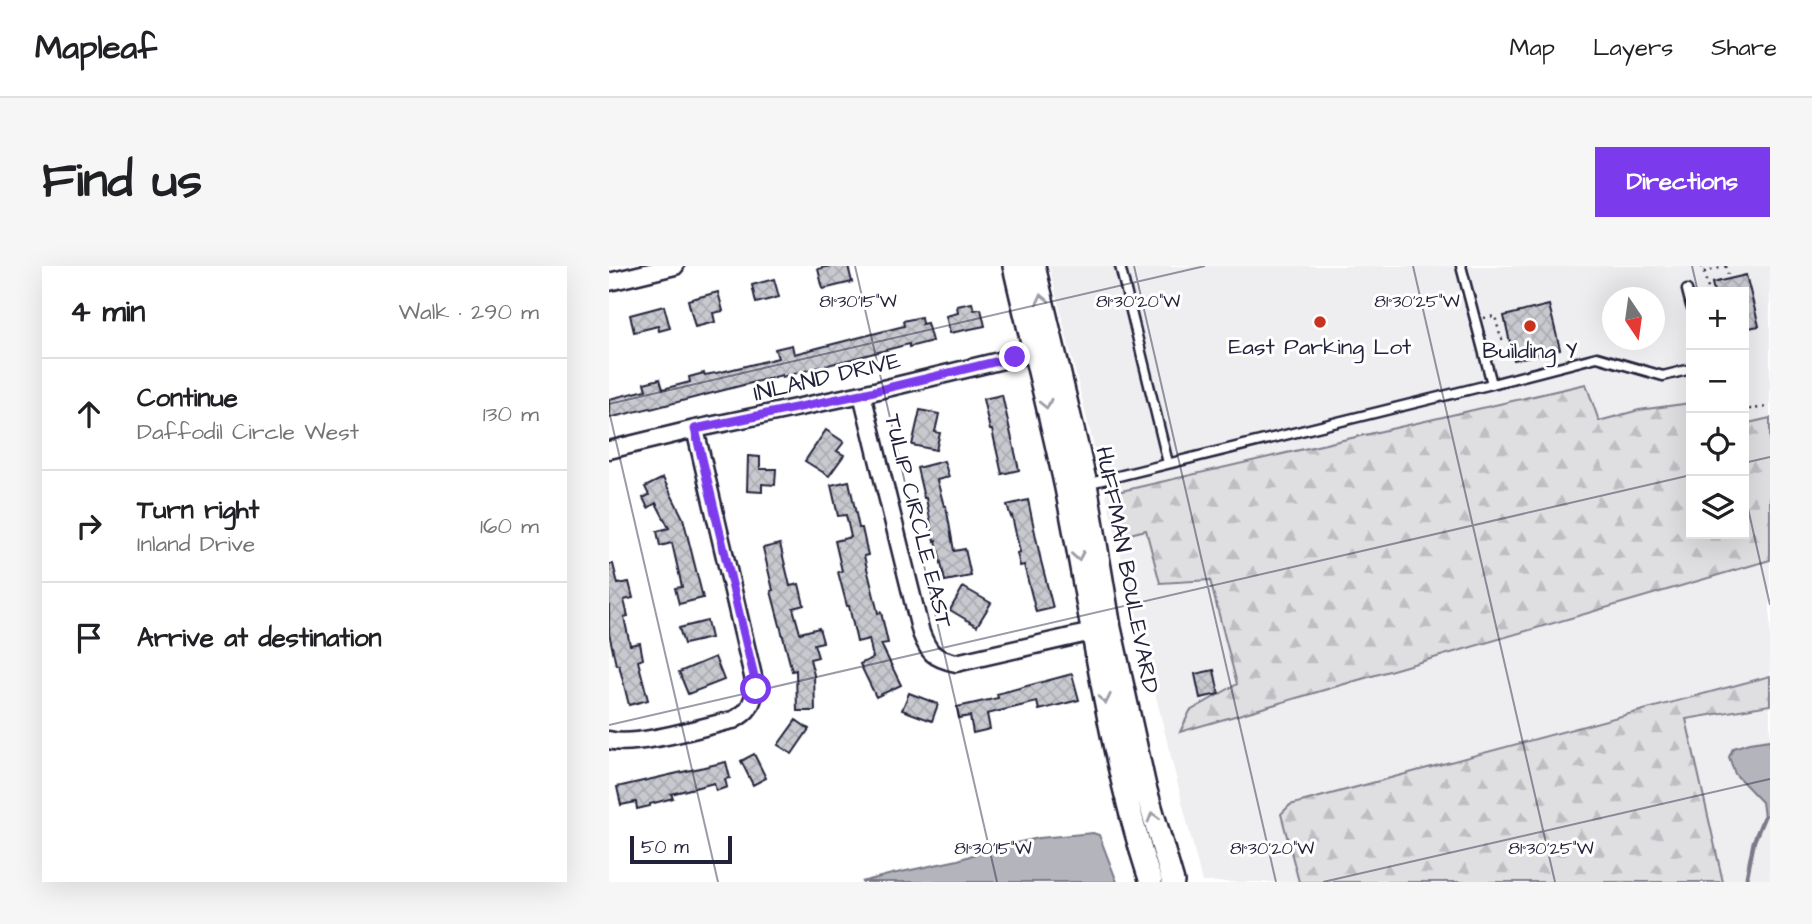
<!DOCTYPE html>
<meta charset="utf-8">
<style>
:root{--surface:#fff;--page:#f6f6f6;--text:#202124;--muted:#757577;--line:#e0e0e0;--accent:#7c3aed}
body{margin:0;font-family:"Architects Daughter",sans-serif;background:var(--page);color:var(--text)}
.controls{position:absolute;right:21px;top:21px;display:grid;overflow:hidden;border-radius:0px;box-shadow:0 7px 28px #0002}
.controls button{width:63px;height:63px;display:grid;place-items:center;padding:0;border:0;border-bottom:2px solid var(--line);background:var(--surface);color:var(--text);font:35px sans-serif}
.compass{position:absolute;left:993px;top:21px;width:63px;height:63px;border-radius:50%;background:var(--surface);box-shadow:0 7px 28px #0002;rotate:167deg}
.scale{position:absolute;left:21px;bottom:18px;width:102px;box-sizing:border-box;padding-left:7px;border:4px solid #22223b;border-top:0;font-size:19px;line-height:24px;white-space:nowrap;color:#22223b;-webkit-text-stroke:5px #fff;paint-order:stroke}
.stop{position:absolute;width:21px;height:21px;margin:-16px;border:5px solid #7c3aed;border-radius:50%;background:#fff}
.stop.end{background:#7c3aed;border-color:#fff;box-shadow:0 2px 7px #0008}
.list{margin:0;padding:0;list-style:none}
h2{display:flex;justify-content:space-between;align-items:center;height:91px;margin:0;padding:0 28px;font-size:30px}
h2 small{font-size:23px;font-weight:400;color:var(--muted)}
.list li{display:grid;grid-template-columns:46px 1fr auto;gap:21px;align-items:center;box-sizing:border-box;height:112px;padding:0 28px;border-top:2px solid var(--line)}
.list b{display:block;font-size:26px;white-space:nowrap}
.list p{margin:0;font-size:23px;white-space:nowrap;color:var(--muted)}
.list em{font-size:23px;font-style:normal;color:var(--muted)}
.icon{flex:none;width:38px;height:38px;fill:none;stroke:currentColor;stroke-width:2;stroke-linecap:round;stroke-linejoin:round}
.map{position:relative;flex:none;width:1161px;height:616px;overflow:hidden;border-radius:0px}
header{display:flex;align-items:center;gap:42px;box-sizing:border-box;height:98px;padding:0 35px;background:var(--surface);border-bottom:2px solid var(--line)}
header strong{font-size:33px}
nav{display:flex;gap:38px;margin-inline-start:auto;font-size:24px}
.intro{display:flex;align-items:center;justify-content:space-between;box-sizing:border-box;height:168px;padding:0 42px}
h1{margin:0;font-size:49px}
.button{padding:18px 32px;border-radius:0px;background:var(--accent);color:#fff;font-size:24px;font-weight:700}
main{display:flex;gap:42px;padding:0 42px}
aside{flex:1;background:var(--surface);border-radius:0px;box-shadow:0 7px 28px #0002}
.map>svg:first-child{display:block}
.built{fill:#eeeef1;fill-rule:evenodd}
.forest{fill:url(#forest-firs);stroke:#80808e;stroke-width:2}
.water{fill:#b4b4bc;stroke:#7a7a88;stroke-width:2}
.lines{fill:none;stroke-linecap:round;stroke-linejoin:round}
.stream{stroke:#7a7a88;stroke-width:4.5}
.building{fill:url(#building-cross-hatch);stroke:#22223b;stroke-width:2}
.lane-casing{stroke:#22223b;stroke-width:13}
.street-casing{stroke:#22223b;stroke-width:21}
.secondary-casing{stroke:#22223b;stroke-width:26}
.path{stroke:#22223b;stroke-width:2.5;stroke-dasharray:2 5;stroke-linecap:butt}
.lane{stroke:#fff;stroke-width:8}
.street{stroke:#fff;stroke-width:16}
.secondary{stroke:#fff;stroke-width:21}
.oneway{stroke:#9c9ca7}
.route{stroke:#7c3aed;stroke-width:9}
.ticks{fill:none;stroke:#22223b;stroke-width:2;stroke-opacity:0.45}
.poi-dot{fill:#c8321e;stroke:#fff;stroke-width:2.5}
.labels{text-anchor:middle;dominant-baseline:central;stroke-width:6;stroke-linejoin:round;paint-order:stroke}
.poi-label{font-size:23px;fill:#22223b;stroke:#fff}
.street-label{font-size:23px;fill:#22223b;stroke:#fff}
.ticks-label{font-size:18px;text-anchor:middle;fill:#22223b;stroke:#fff;stroke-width:6;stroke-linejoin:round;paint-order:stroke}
</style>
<header>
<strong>Mapleaf</strong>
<nav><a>Map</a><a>Layers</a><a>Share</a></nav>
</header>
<div class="intro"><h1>Find us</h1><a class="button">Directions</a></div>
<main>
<aside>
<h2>4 min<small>Walk · 290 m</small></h2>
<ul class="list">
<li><svg class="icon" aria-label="ahead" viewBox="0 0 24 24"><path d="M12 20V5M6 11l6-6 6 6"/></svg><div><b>Continue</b><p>Daffodil Circle West</p></div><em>130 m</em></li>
<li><svg class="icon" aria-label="right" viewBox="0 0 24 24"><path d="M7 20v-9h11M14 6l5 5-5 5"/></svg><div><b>Turn right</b><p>Inland Drive</p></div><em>160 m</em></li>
<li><svg class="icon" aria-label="arrive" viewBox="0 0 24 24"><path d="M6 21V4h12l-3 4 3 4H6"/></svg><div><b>Arrive at destination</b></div></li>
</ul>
</aside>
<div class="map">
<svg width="1161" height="616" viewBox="0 0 1161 616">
<defs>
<pattern id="forest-firs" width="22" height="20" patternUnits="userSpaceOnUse" patternTransform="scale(1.75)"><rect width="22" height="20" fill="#dfdfe2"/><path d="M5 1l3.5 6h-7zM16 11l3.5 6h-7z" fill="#bfbfc3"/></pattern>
<pattern id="building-cross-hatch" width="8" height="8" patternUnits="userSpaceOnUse" patternTransform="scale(1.75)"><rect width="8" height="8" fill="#c8c8cf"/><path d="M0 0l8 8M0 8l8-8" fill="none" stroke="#acacb3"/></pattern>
</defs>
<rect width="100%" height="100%" fill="#fff"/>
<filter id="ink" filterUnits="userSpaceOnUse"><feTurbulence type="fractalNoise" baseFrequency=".0143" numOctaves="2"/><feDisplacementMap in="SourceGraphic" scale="14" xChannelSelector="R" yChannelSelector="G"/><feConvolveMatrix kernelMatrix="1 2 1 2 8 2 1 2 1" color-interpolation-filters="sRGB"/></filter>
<g filter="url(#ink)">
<path class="built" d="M440,0H1161V616H593ZM1082,26H1135V268H1082ZM1003,32H1045V74H1003Z"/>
<path class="forest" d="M977,118L990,155L1030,144L1082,137V268H1135V158L1161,152V294L571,466L581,445L628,418L601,314L551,317L537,264L517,269L508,226Z
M1161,410V439L1077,453L1114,616H690L672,548L681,539Z"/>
<path class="water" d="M1161,474V548L1155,551L1153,536L1126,508L1120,491L1124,482L1140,477Z
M484,567L490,569L508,616H252L283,608L349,594L387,581L430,572Z"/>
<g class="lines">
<path class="stream" d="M1138,616V610L1145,575L1155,551"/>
</g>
<path class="building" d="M222,0H239L243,16L214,23L209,3Z
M1137,9L1150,60L1135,63V26H1105L1103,17Z
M165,13L170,31L147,37L143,19Z
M109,26L114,45L104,47L106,56L86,61L79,34Z
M363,37L365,44L372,43L376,60L341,67L337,50L349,47L348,40Z
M940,39L951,83L905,94L895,50Z
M55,40L61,62L50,65L49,60L25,66L21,49Z
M312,51L313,58L318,57L323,75L300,81V78L173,111V109L42,143L41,142L0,152V133L37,124L35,117L51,113L54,123L81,116L80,111L95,107L96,109L112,106L169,92L166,83L183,79L185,88L295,60L294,55Z
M393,129L410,204L393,208L383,164H381L374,133Z
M311,144L330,148L326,166L331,167L327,184L303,179Z
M217,164L235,176L228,185L235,189L220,210L196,195Z
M139,190L151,191V203H167L166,219L153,218V226L138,225Z
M335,195L340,211L328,214L335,240H337L345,285L356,283L362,310L336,315L327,274L325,275L317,232H315L308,202Z
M54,212L74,252L94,332L70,338L66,322L73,321L63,277L51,280L48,265L60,262L47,237L39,242L34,232L40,229L36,221Z
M240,215L250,262H253L259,289L255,290L269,347L272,346L279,377L272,378L292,419L267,431L251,398L264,392L260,373L248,376L240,340H238L229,306L233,305L226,275L242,271L237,249L229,250L222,219Z
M419,234L432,295L444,342L427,346L415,299L411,300L408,287L411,286L403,250L402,251L398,239Z
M171,278L181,320L190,318L195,339L184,342L191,367L210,362L214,376L205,378L209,391L201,393L205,409L206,445H188L187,404L183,405L162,325L164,324L154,282Z
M0,298H4L9,318L20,316L24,332L15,334L19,350L15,351L21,379L31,377L34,393L29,395L39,434L20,439L10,399H7L0,367Z
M354,321L382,337L368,360L341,344Z
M98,355L102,372L75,378L70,362Z
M106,391L115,414L79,428L70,406Z
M605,404L610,428L591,432L586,408Z
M463,408L470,434L430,444L428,436L378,448L381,463L364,467L361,450L350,452L348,441L389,432L388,428Z
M300,427L329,438L323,455L293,444Z
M187,454L200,463L183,488L169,479Z
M145,488L157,512L144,519L132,495Z
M117,496L121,512L116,513L118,521L107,525L105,517L62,528L64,532L41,538V540L28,543L27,536L12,539L8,521Z"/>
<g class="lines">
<defs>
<path id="lane" d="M511,0L559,197
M1078,24L1082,40
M883,118L988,91L1054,110L1082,103
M477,218L883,118L852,0"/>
<path id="street" d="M0,16L66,0
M253,128L312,367C320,387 324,392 347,397L492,364
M0,184L86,163L253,128L436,84
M0,474C25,482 96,460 124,454C140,446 142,440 147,423L86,163"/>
<path id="secondary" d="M405,0C422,74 441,148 457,222C484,354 499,488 542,616
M425,0L477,218L501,362L536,521L564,616"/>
</defs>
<use href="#lane" class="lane-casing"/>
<use href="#street" class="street-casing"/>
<use href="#secondary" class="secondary-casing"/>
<path class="path" d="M1093,0L1100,26
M1117,0L1120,13
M1095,6L1119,0
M875,52L886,50L892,73L900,71
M1135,138L1141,143L1161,141"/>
<use href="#lane" class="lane"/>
<use href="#street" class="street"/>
<use href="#secondary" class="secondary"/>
</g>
<defs><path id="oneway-chevron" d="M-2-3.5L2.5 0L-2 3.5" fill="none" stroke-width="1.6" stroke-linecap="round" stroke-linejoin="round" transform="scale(1.75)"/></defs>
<g class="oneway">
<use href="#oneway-chevron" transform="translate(433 33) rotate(-103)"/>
<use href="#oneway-chevron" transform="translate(437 138) rotate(77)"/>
<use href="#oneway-chevron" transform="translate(469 290) rotate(80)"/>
<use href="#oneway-chevron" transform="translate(496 433) rotate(78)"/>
<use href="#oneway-chevron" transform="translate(544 551) rotate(-106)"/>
</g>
</g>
<g class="lines" filter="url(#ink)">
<path class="route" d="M147,423L145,410L86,163L253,128L406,91"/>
</g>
<path class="ticks" d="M246,0L388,616M525,0L667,616M804,0L946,616M1083,0L1089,26M0,138L596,0M0,145L109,616M1135,197L1161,191M1135,225L1161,339M0,459L1082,209M714,616L1161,513"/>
<g class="poi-dot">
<circle cx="711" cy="56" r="7"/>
<circle cx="921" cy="60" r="7"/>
</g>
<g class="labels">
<g class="poi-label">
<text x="711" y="81">East Parking Lot</text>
<text x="921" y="85">Building Y</text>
</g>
<g class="street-label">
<text transform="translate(218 111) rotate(-13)">INLAND DRIVE</text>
<text transform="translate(309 255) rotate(76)">TULIP CIRCLE EAST</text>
<text transform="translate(518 304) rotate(79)">HUFFMAN BOULEVARD</text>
</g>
</g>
<g class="ticks-label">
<text x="249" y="41">81°30'15"W</text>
<text x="529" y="41">81°30'20"W</text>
<text x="808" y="41">81°30'25"W</text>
<text x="384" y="588">81°30'15"W</text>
<text x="663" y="588">81°30'20"W</text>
<text x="942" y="588">81°30'25"W</text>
</g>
</svg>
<div class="controls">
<button>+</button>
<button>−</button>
<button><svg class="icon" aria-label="locate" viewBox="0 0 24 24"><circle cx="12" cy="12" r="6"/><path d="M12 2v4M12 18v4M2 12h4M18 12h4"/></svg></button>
<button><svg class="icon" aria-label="layers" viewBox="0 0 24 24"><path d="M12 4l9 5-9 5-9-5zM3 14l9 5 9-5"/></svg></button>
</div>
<svg class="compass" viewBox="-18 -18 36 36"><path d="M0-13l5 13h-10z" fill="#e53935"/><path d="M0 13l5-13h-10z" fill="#757577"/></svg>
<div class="scale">50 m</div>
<div class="stop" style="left:147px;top:423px"></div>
<div class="stop end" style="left:406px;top:91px"></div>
</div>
</main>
